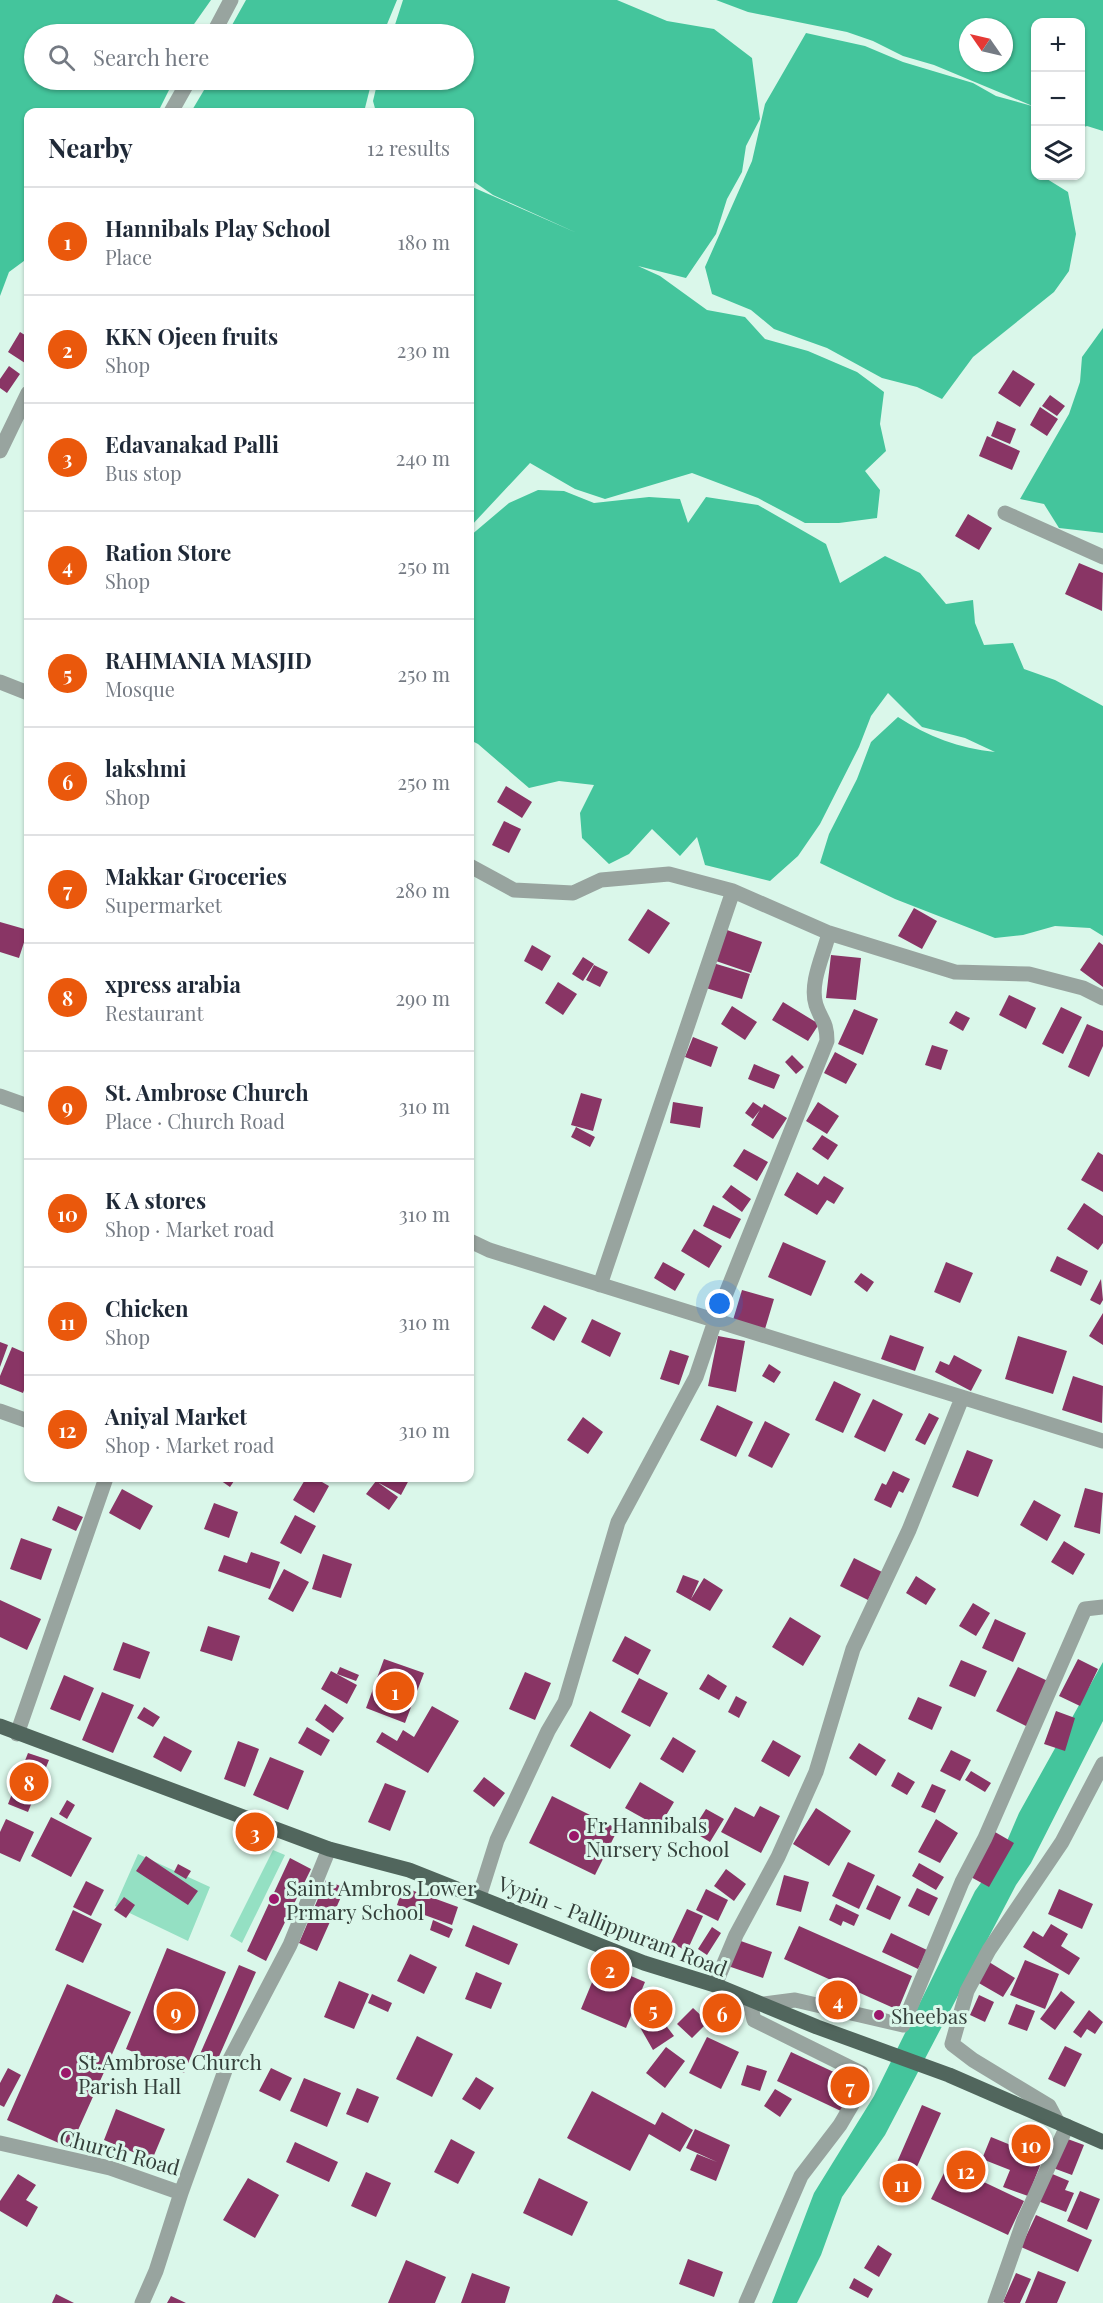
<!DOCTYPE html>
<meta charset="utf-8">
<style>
:root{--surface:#fff;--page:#f6f6f7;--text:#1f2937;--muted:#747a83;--line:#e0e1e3;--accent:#ea580c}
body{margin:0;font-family:"Playfair Display",serif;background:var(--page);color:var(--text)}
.controls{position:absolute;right:18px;top:18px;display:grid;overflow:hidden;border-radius:12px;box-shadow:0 2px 4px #0004}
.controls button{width:54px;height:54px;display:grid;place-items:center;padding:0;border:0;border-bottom:2px solid var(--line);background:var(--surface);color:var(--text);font:30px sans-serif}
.compass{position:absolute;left:959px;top:18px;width:54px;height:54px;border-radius:50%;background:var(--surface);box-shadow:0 2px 4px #0004;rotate:304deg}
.you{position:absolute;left:720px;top:1304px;width:21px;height:21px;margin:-15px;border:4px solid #fff;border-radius:50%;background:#1a73e8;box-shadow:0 0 0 9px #1a73e833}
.badge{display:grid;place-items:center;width:39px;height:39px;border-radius:50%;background:var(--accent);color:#fff;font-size:20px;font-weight:700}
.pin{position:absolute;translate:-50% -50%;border:3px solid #fff;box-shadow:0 2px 6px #0006}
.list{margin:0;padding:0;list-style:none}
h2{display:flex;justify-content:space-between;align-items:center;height:78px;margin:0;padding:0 24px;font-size:26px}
h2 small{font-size:20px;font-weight:400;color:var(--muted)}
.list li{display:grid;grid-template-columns:39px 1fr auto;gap:18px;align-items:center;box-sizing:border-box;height:108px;padding:0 24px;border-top:2px solid var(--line)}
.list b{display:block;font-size:22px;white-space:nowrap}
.list p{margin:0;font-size:20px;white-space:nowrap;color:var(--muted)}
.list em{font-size:20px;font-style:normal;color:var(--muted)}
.icon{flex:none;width:33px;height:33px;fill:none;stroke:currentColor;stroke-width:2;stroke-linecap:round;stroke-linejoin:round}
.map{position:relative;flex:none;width:1103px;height:2303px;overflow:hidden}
.search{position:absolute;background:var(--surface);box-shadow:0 2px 4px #0004;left:24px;top:24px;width:450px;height:66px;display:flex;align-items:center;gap:15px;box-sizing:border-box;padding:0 21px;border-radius:33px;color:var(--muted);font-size:22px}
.panel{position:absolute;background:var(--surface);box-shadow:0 2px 4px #0004;left:24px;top:108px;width:450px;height:1374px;border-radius:12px}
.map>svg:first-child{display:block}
.green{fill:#94e0c3}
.water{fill:#44c59c;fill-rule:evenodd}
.building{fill:#893565}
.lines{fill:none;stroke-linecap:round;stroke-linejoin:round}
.minor{stroke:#98a49f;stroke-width:15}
.major{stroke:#51665d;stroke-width:15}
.poi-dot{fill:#9b186b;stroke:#daf7ea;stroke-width:2}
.labels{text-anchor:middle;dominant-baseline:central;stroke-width:6;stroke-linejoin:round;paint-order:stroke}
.poi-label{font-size:21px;fill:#343f3a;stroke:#daf7ea;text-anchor:start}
.street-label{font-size:21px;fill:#343f3a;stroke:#daf7ea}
</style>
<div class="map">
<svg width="1103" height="2303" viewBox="0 0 1103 2303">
<rect width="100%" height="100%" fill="#daf7ea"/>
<path class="green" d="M273,1850L285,1855L242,1943L230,1936Z
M138,1854L210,1887L188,1941L115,1906Z"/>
<path class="water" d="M0,0H211L187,34H34V80H174L158,112H28V258L9,272L0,296Z
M246,0H397L383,34H227Z
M403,0H617L667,21L714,29L752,58L760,119L746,146L742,172L727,199L716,234L686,278L638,266L660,276L707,310L745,317L765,339L808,351L857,372L884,392L880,424L886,451L865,471L880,490L877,518L839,523H805L758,498L692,473L605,499L575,489L530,463L470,527V186L577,233L493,195L470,179V112H376L373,101L378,80H464V34H392Z
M716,0H1103V131L1087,126L1081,128L1080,22H1036L1035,107L934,65L903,56L873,41L847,32L748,12ZM968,27H1004V63H968Z
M806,33L865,46L903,62L973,83L996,96L1032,106L1035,111L1036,176H1047V179L1068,192L1076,234L1069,271L1054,292L973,357L942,399L917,387L882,378L827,348L774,329L751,310L712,294L705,267L752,161L765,104Z
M210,80H372L364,112H191Z
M1103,328V533L1059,528L1044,504L1020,499L1069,414L1080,382L1082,357Z
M538,490L564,491L594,503L649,497L680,499L688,523L706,497L758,505L826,544L840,583L885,556L920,573L946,604L973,600L975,623L984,645L1013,643L1024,669L1055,680L1103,706V936L1090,928L1055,926L1023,935L995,938L895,899L820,863L829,834L857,779L871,742L898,717C928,737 959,748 995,752L965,738L922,727L888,693L871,716L859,747L820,824L798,856L770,881L705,865L697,837L680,856L652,829L629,854L609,864L582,838L580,813L594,785L559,781L529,788L478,744L470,740V536L509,503Z
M1103,1662V1721L1031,1863L1016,1885L885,2135L842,2197L821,2255L797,2303H772L814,2193L874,2096L975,1891L1001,1855L1019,1813Z"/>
<path class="building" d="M20,332L28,337V365L8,352Z
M9,366L20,374L7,393L0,388V379Z
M1013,370L1035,384L1020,407L998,393Z
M1050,395L1065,406L1057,416L1042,406Z
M1040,407L1058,419L1047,436L1030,425Z
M997,421L1016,429L1010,444L991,436Z
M987,436L1020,451L1012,470L979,456Z
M968,514L992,528L979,550L955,536Z
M1079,563L1103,573L1102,611L1065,594Z
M506,786L532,802L522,818L497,802Z
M504,821L521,829L509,853L492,845Z
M914,908L937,921L922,949L898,936Z
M648,909L670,923L649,954L628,940Z
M0,922L28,930L19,958L0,952Z
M727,930L762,942L751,973L716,961Z
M1099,942L1103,945V987L1080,970Z
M532,945L551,956L542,971L524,961Z
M831,955L861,958L856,1000L826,998Z
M583,957L594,964L583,981L572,974Z
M713,963L750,974L742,999L706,988Z
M594,965L608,972L600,987L586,980Z
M558,982L577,994L563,1015L545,1003Z
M1009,995L1036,1008L1026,1029L999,1015Z
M783,1002L819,1024L808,1041L772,1020Z
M732,1006L757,1022L745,1040L721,1024Z
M1061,1007L1082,1017L1063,1054L1042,1044Z
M854,1009L878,1019L863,1055L838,1044Z
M956,1011L970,1018L963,1031L949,1023Z
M1087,1024L1103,1031V1046L1089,1077L1068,1067Z
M693,1037L718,1047L711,1067L685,1057Z
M932,1045L948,1050L941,1070L925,1065Z
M835,1052L857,1064L846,1084L824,1073Z
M792,1055L804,1067L796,1074L785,1062Z
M754,1064L780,1075L774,1089L748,1079Z
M581,1093L602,1099L593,1131L571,1125Z
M673,1102L703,1107L700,1128L670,1123Z
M753,1102L762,1108L764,1104L787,1118L773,1139L751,1125L760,1110L753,1119L745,1113Z
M818,1102L839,1116L827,1134L806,1121Z
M576,1127L595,1137L590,1147L571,1137Z
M822,1135L838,1145L828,1160L812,1149Z
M744,1149L768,1162L757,1181L733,1166Z
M1098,1152L1103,1155V1192L1081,1180Z
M797,1172L818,1185L824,1176L844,1188L834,1204L827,1200L817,1215L784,1195Z
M731,1185L751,1199L742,1212L722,1197Z
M1084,1203L1103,1216V1243L1098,1250L1067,1229Z
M713,1205L741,1219L730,1239L703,1226Z
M694,1229L722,1246L709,1268L681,1251Z
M783,1242L826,1261L811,1296L768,1277Z
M1057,1256L1088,1271L1081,1286L1050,1271Z
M663,1262L685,1274L675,1291L654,1278Z
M946,1262L973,1273L960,1303L934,1292Z
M861,1273L874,1282L867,1292L854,1282Z
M1101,1279L1103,1300L1100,1305L1090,1300Z
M742,1290L774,1299L765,1329L733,1320Z
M544,1305L567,1318L554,1341L531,1328Z
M1103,1313V1345L1089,1336Z
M592,1319L621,1333L610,1357L581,1342Z
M890,1335L924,1347L915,1371L881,1359Z
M718,1336L745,1341L736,1392L708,1386Z
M1018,1336L1067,1351L1053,1394L1005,1379Z
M0,1342L8,1345L0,1367Z
M12,1347L28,1354V1379L23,1393L0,1384V1376Z
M670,1350L689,1356L679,1385L660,1379Z
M954,1355L982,1370L971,1391L935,1372L940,1361L949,1365Z
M769,1364L781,1372L774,1383L762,1376Z
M1073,1376L1103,1386L1102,1423L1062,1410Z
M834,1381L861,1394L843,1433L815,1420Z
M873,1399L903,1414L885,1452L854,1437Z
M717,1405L753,1422L736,1457L700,1440Z
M929,1413L939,1418L925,1445L915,1440Z
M583,1417L603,1432L588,1454L567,1440Z
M765,1421L790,1434L772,1468L748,1456Z
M967,1450L993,1460L978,1497L952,1487Z
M893,1471L910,1479L903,1493L899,1491L891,1508L874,1500L882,1483L886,1485Z
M217,1478H236L230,1487Z
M306,1478H315L329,1486L314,1513L293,1500Z
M370,1478H410L401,1495Z
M376,1481L398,1497L389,1510L366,1494Z
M1085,1488L1103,1493L1100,1534L1074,1527Z
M122,1489L153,1506L140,1530L109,1513Z
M1034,1500L1061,1515L1047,1541L1020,1525Z
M214,1503L238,1512L229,1538L204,1529Z
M58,1506L83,1517L76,1531L52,1520Z
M295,1515L316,1526L301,1554L280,1543Z
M21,1538L52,1549L41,1580L10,1569Z
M1064,1541L1085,1554L1073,1575L1051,1562Z
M251,1552L280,1562L270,1589L218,1571L224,1555L247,1563Z
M323,1554L352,1564L341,1598L312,1589Z
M854,1558L882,1572L868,1600L840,1586Z
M284,1569L309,1582L293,1612L268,1599Z
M683,1575L699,1581L691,1599L704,1578L723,1590L710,1611L676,1592Z
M916,1576L936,1589L926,1605L906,1593Z
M0,1600L41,1619L27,1650L0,1637Z
M973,1603L990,1613L976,1636L959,1626Z
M790,1617L821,1636L803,1666L772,1647Z
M995,1619L1026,1633L1013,1662L982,1648Z
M208,1626L240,1636L232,1661L200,1651Z
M625,1636L651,1650L638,1675L612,1661Z
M123,1642L150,1652L140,1679L113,1670Z
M384,1659L424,1673L405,1723L366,1708Z
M1078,1659L1098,1669L1080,1706L1059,1696Z
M961,1660L987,1671L975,1697L949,1686Z
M340,1667L359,1675L356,1681L337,1674Z
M1018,1667L1050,1682L1028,1727L996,1711Z
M331,1671L357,1685L347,1704L321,1689Z
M525,1672L551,1683L535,1720L509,1709Z
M708,1674L727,1686L719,1700L699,1689Z
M64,1675L94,1688L80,1721L50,1709Z
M639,1678L668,1693L650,1727L621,1712Z
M102,1692L134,1705L113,1753L82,1740Z
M736,1696L747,1702L739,1718L728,1712Z
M918,1697L942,1707L932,1730L908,1719Z
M325,1704L344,1718L333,1733L315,1720Z
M432,1706L459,1721L428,1773L376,1742L382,1732L397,1741L403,1730L414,1737Z
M144,1707L160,1717L153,1727L137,1718Z
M590,1711L631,1735L610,1769L570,1746Z
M1056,1711L1075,1718L1065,1751L1044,1744Z
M307,1727L330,1740L321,1756L298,1743Z
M164,1736L192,1751L181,1772L153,1757Z
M673,1737L696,1751L683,1773L660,1759Z
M773,1740L801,1756L789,1777L761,1761Z
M238,1741L259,1749L245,1787L224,1779Z
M859,1743L886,1760L876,1776L849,1758Z
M951,1750L971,1760L960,1781L940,1771Z
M28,1753L49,1760L28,1812L8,1804Z
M270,1757L304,1771L288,1810L253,1795Z
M971,1771L991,1783L985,1792L965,1780Z
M898,1772L915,1782L907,1795L891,1786Z
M484,1777L505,1793L494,1807L473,1791Z
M640,1782L674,1802L659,1827L625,1808Z
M385,1783L406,1791L390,1831L368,1822Z
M932,1784L946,1790L935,1813L921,1807Z
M552,1796L618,1829L595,1875L529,1843Z
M67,1800L75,1805L67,1819L59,1814Z
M760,1806L780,1816L761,1853L721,1832L735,1807L754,1817Z
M816,1808L851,1831L829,1866L793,1844Z
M706,1809L724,1819L710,1842L692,1831Z
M51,1817L92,1838L71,1877L31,1856Z
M6,1819L34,1832L20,1862L0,1853V1832Z
M936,1819L958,1833L940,1863L918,1852Z
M995,1832L1014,1843L989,1887L969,1876Z
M146,1856L198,1891L188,1905L136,1871Z
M290,1858L311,1869L266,1961L247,1951Z
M848,1862L875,1875L859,1909L832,1896Z
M919,1863L944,1877L936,1890L912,1876Z
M178,1864L191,1871L186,1879L174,1872Z
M726,1869L746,1884L734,1901L714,1886Z
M784,1875L809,1882L801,1912L776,1905Z
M326,1880L345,1888L317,1951L299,1943Z
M86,1881L104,1890L91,1916L73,1907Z
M877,1885L901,1897L890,1920L866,1909Z
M403,1887L458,1907L452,1925L397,1905Z
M917,1888L938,1898L929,1916L908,1906Z
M706,1889L728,1900L718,1921L696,1910Z
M1059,1889L1093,1904L1082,1929L1048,1914Z
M124,1897L135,1905L126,1918L114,1910Z
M836,1904L859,1915L854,1926L843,1921L841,1926L829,1920Z
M687,1909L703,1916L687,1951L671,1943Z
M73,1910L102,1924L83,1963L55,1950Z
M433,1920L453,1929L449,1938L430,1930Z
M1051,1924L1068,1934L1061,1946L1080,1958L1069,1975L1023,1947L1033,1931L1043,1937Z
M473,1925L518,1944L509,1965L465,1946Z
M799,1926L912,1976L898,2010L784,1959Z
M712,1927L721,1933L707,1955L698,1949Z
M891,1933L927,1950L918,1969L882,1952Z
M738,1940L772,1952L763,1978L728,1966Z
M167,1948L226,1972L184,2073L126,2049Z
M410,1954L437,1967L424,1994L397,1981Z
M1025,1960L1059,1974L1045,2009L1010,1995Z
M989,1962L1015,1978L1003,1997L977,1982Z
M600,1963L645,1982L626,2028L581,2009Z
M239,1965L256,1972L217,2061L200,2054Z
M476,1972L502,1983L491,2009L465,1999Z
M339,1981L369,1994L354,2029L324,2017Z
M67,1984L131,2012L70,2148L7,2120Z
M646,1988L672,1998L661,2019L674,2036L653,2050L637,2022Z
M1061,1991L1075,2002L1055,2030L1040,2019Z
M372,1994L392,2003L388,2012L368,2003Z
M979,1995L994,2002L985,2022L970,2015Z
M1016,2004L1035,2011L1027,2031L1008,2024Z
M693,2008L708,2022L692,2038L677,2024Z
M1089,2010L1103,2022L1095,2034L1087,2029L1081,2038L1073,2032Z
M417,2036L453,2054L432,2097L396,2079Z
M707,2037L739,2052L721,2089L689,2073Z
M1065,2046L1082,2054L1065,2087L1048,2079Z
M666,2047L685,2061L665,2088L646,2073Z
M791,2052L855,2082L841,2111L777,2081Z
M747,2065L767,2071L760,2091L741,2085Z
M8,2068L21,2075L4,2107L0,2105V2083Z
M271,2068L292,2078L280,2101L259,2091Z
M476,2077L494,2088L480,2110L462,2099Z
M304,2078L341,2093L327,2127L290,2111Z
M357,2088L379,2097L368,2123L346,2114Z
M775,2089L792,2099L780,2117L764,2106Z
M592,2091L655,2125L662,2112L693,2130L680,2152L649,2134L630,2171L567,2138Z
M922,2105L941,2113L902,2200L884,2192Z
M116,2109L165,2129L152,2160L104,2140Z
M695,2129L730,2145L716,2181L690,2170L697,2154L717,2162L686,2148Z
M1024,2136L1041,2142L1038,2152L1020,2147Z
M991,2137L1043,2158L1028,2196L1003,2187L1010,2170L982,2159Z
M1065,2138L1084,2145L1072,2175L1053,2168Z
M451,2139L475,2152L458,2184L434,2172Z
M295,2142L338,2162L329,2182L286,2162Z
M948,2165L1024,2201L1008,2235L931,2199Z
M366,2172L391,2183L376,2217L351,2206Z
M1050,2173L1069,2181L1065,2190L1074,2193L1066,2212L1038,2201Z
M18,2174L36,2185L26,2200L38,2207L27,2227L0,2211V2201Z
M248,2178L279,2195L255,2238L223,2220Z
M539,2178L588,2202L572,2236L523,2213Z
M1080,2191L1100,2199L1087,2230L1067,2221Z
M1036,2215L1092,2240L1078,2272L1021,2247Z
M878,2245L892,2254L879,2277L864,2268Z
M688,2259L723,2272L714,2297L679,2284Z
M406,2260L446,2277L435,2303H388Z
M1038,2271L1066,2282L1057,2303H1025Z
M472,2273L510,2287L505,2303H461Z
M1016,2273L1031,2279L1020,2303H1006L1003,2302Z
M854,2278L873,2289L868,2298L849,2288Z
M56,2294L74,2303H52Z
M171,2296L186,2303H167Z"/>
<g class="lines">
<path class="minor" d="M213,34L231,0
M171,112L189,80
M0,451L28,393
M1005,513L1103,557
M0,682L28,693
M470,866L514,890L573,893L601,880L669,874L733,891L829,933L955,972L1029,974L1083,988L1103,998
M0,1096L28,1106
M470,1241L489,1250L1103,1441
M600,1285L733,891
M0,1411L28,1421
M17,1734L106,1478
M479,1897L497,1840L548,1731L565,1702L618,1522L696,1377L715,1321L827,1041C827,1022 821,1020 816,1005C809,983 824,954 829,933
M715,1985L736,1935L778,1857L816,1772L853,1649L909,1530L962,1398
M764,2004L795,2000L903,2025L962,1882L985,1838L1085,1609L1103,1607
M1057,2121L1049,2106L973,2060L952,2044L967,1991L989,1950L1062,1842L1103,1764
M0,2143L110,2168L181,2193L227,2065L290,1945L329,1849
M142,2303L156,2271L181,2193
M746,2303L801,2176L840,2125L863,2086L861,2073L754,2020L749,1999
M995,2303L1024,2220L1067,2126"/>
<path class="major" d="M0,1726L329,1849L409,1870L644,1963L715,1985L817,2027L949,2075L1103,2142"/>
</g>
<g class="poi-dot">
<circle cx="574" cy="1836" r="6"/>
<circle cx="274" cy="1899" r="6"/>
<circle cx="879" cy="2015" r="6"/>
<circle cx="66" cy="2073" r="6"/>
</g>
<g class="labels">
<g class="poi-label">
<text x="586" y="1824">Fr Hannibals<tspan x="586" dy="24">Nursery School</tspan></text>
<text x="286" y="1887">Saint Ambros Lower<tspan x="286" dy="24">Prmary School</tspan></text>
<text x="891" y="2015">Sheebas</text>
<text x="78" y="2061">St.Ambrose Church<tspan x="78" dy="24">Parish Hall</tspan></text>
</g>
<g class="street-label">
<text transform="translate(613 1925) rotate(21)">Vypin - Pallippuram Road</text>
<text transform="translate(120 2151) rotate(15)">Church Road</text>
</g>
</g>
</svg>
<div class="controls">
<button>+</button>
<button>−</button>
<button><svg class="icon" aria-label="layers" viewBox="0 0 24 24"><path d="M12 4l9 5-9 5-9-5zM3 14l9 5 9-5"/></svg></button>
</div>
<svg class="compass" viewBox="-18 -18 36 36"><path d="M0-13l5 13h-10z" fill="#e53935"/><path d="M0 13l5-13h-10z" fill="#747a83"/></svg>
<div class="you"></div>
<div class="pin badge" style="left:395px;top:1691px">1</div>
<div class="pin badge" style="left:610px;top:1969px">2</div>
<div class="pin badge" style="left:255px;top:1832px">3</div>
<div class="pin badge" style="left:838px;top:2000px">4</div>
<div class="pin badge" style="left:653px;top:2009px">5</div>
<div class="pin badge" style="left:722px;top:2013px">6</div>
<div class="pin badge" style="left:850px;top:2086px">7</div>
<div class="pin badge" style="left:29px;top:1782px">8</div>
<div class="pin badge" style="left:176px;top:2011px">9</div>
<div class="pin badge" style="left:1031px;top:2144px">10</div>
<div class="pin badge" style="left:902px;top:2183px">11</div>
<div class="pin badge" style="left:966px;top:2170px">12</div>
<div class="search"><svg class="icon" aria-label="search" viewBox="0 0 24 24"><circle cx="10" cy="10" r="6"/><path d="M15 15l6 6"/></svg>Search here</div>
<section class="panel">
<h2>Nearby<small>12 results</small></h2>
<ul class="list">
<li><span class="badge">1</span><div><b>Hannibals Play School</b><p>Place</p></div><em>180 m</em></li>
<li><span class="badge">2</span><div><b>KKN Ojeen fruits</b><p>Shop</p></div><em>230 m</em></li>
<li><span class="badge">3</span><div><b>Edavanakad Palli</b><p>Bus stop</p></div><em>240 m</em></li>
<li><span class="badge">4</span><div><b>Ration Store</b><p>Shop</p></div><em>250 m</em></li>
<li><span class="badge">5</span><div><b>RAHMANIA MASJID</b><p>Mosque</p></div><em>250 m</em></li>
<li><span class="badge">6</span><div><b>lakshmi</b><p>Shop</p></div><em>250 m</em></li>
<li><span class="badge">7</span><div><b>Makkar Groceries</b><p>Supermarket</p></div><em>280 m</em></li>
<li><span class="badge">8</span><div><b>xpress arabia</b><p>Restaurant</p></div><em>290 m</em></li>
<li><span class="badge">9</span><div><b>St. Ambrose Church</b><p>Place · Church Road</p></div><em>310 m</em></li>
<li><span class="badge">10</span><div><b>K A stores</b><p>Shop · Market road</p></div><em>310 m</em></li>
<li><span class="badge">11</span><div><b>Chicken</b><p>Shop</p></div><em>310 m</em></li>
<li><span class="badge">12</span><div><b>Aniyal Market</b><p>Shop · Market road</p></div><em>310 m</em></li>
</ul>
</section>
</div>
